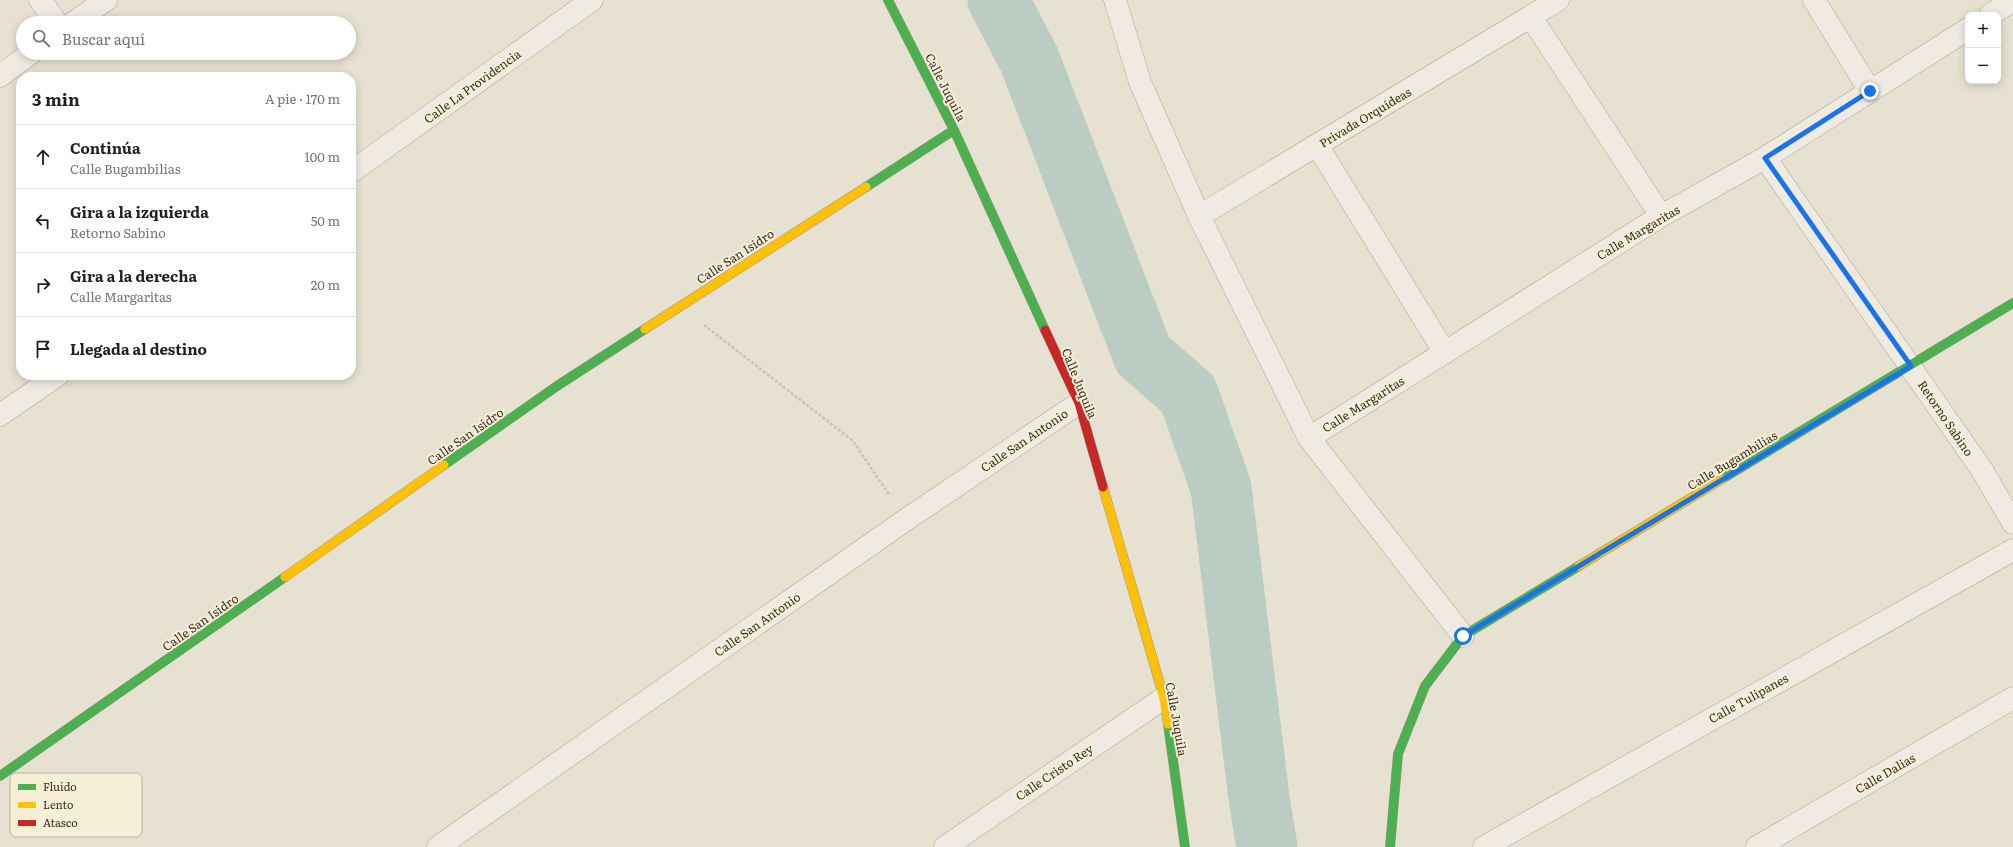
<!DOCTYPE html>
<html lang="es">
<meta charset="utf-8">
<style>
:root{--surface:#fff;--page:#f2f2f2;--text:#202124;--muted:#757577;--line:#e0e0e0}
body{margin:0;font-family:Literata,serif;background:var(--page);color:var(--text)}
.controls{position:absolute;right:12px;top:12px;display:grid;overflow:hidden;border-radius:8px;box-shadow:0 2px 10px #0003}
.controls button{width:36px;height:36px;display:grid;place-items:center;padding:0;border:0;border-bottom:1px solid var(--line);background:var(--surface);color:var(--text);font:20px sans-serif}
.stop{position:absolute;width:12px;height:12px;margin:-9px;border:3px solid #1a73e8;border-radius:50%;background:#fff}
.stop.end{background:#1a73e8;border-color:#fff;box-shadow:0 1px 4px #0008}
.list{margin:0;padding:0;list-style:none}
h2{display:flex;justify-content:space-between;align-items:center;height:52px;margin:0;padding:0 16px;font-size:17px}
h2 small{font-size:13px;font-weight:400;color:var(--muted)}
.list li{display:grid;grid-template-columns:26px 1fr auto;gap:12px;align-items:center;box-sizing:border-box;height:64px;padding:0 16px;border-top:1px solid var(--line)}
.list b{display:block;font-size:15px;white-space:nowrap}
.list p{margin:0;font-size:13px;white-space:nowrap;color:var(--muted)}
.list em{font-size:13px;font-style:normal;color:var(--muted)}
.icon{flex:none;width:22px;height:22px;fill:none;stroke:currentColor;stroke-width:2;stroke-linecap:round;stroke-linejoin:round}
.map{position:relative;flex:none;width:2013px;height:847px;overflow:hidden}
.search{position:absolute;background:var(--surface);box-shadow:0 2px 10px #0003;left:16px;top:16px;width:340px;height:44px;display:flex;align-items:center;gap:10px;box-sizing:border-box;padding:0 14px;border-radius:22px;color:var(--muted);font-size:15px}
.panel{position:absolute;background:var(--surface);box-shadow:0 2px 10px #0003;left:16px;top:72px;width:340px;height:308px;border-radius:16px}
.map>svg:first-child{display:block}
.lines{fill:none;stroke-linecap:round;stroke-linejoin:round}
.river{stroke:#bbcdc2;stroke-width:61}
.street-casing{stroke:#ada699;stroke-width:23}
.fast-casing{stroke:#9d9589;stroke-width:10}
.slow-casing{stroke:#9d9589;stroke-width:10}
.jam-casing{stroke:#9d9589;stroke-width:10}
.path{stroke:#c8c2b9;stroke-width:2.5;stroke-dasharray:3 2;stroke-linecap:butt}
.street{stroke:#f0ebe2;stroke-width:22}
.fast{stroke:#4caf50;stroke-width:9}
.slow{stroke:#ffc107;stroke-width:9}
.jam{stroke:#c62828;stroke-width:9}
.route{stroke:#1a73e8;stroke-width:5}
.labels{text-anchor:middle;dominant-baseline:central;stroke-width:4;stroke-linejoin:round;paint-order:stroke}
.street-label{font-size:12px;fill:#3d2e1f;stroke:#f7eed7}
.key{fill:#f7eed7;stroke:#bfb4a0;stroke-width:1}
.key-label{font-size:11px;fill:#3d2e1f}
</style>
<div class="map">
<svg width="2013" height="847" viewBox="0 0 2013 847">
<rect width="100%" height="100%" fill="#e7e1d1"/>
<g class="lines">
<path class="river" d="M998,0L1029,59L1143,355L1188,394L1221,488L1259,798L1267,847"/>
<defs>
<path id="street" d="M40,0L57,23
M1115,0L1140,82L1199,216L1309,438L1463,636
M1814,0L1870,91
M1990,15L2013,0
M1531,17L1661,216
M73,23L106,0
M0,76L31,53
M1317,145L1445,353
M1765,158L1982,470L2013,523
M351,172L592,0
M1199,216L1558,0
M0,415L58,375
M1309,438L1661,216L1765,158L1968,29
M438,847L907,519L1079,403
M945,847L1164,698
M1484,847L2013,550
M1757,847L2013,698"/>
<path id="fast" d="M888,0L954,130L1045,330
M866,187L954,130
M444,465L557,386L645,329
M1722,479L2013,303
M1168,724L1185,847
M0,776L285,577
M1390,847L1398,754L1425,686L1463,636L1579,566"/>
<path id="slow" d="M645,329L866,187
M1103,487L1164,698L1168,724
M1579,566L1722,479
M285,577L444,465"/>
<path id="jam" d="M1045,330L1079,403L1103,487"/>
</defs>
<use href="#street" class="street-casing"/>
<use href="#fast" class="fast-casing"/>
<use href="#slow" class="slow-casing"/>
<use href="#jam" class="jam-casing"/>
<path class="path" d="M704,325L853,441L890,496"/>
<use href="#street" class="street"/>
<use href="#fast" class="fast"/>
<use href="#slow" class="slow"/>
<use href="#jam" class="jam"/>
</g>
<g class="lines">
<path class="route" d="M1463,636L1911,366L1765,158L1870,91"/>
</g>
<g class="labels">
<g class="street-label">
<text transform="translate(472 86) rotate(-36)">Calle La Providencia</text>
<text transform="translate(946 87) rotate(63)">Calle Juquila</text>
<text transform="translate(1365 117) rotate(-31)">Privada Orquídeas</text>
<text transform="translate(1638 232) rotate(-31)">Calle Margaritas</text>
<text transform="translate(735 256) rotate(-33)">Calle San Isidro</text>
<text transform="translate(1080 383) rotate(68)">Calle Juquila</text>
<text transform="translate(1363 404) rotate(-32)">Calle Margaritas</text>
<text transform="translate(1946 418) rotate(56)">Retorno Sabino</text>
<text transform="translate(465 436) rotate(-35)">Calle San Isidro</text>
<text transform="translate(1024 440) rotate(-34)">Calle San Antonio</text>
<text transform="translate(1732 460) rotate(-31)">Calle Bugambilias</text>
<text transform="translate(200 622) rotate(-35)">Calle San Isidro</text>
<text transform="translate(757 624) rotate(-35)">Calle San Antonio</text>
<text transform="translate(1748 698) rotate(-29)">Calle Tulipanes</text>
<text transform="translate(1177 719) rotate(80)">Calle Juquila</text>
<text transform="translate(1054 772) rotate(-34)">Calle Cristo Rey</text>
<text transform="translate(1885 773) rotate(-30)">Calle Dalias</text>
</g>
</g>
<rect x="10" y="773" width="132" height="64" rx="6" class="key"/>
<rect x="18" y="784" width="18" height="6" fill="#4caf50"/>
<rect x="18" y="802" width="18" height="6" fill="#ffc107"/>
<rect x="18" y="820" width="18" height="6" fill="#c62828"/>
<g class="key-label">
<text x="43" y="791">Fluido</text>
<text x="43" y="809">Lento</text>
<text x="43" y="827">Atasco</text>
</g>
</svg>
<div class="controls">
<button>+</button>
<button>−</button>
</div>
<div class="stop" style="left:1463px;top:636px"></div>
<div class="stop end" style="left:1870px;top:91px"></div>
<div class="search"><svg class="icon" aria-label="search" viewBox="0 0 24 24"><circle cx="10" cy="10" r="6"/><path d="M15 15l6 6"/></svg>Buscar aquí</div>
<section class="panel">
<h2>3 min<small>A pie · 170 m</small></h2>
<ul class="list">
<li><svg class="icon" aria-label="ahead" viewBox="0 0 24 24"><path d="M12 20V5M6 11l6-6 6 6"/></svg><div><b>Continúa</b><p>Calle Bugambilias</p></div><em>100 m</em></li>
<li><svg class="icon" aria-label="left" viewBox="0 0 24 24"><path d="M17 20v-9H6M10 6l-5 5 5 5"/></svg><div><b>Gira a la izquierda</b><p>Retorno Sabino</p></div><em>50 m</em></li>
<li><svg class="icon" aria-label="right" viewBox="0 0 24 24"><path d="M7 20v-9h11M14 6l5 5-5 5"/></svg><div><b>Gira a la derecha</b><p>Calle Margaritas</p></div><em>20 m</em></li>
<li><svg class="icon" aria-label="arrive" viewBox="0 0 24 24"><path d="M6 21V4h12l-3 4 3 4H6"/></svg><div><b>Llegada al destino</b></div></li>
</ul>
</section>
</div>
